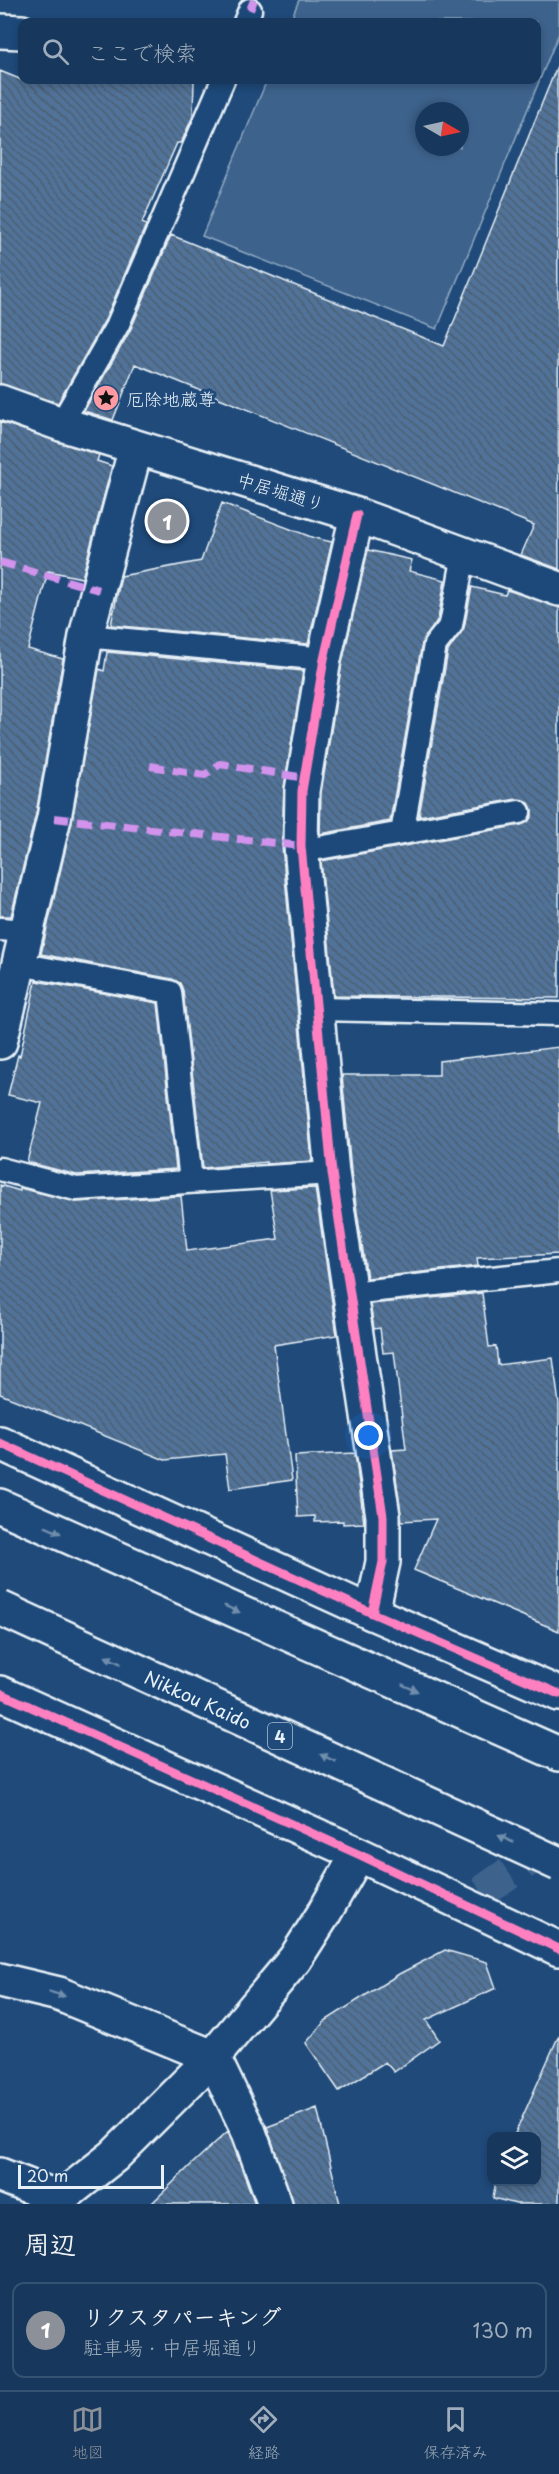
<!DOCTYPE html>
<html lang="ja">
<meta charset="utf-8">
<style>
:root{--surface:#17385c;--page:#203f62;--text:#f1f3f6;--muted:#9eacbb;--line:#365272;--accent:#8c9099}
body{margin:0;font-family:"Playpen Sans","Klee One",sans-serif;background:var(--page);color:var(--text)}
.controls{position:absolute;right:18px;bottom:18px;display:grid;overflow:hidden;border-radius:12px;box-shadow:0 3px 9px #0003}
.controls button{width:54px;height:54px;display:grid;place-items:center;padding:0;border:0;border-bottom:2px solid var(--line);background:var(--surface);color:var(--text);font:30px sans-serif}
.compass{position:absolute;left:415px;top:102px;width:54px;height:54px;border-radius:50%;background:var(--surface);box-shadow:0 3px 9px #0003;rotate:99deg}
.scale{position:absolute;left:18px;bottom:15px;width:146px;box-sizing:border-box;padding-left:6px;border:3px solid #e8f1f8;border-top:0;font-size:16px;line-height:21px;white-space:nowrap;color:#e8f1f8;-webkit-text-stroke:4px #1f4a7a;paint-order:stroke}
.you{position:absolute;left:369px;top:1436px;width:21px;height:21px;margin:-15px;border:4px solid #fff;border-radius:50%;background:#1a73e8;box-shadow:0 0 0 9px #1a73e833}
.badge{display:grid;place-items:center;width:39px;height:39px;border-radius:50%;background:var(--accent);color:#fff;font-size:20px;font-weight:700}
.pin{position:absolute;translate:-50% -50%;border:3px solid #fff;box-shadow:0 2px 6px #0006}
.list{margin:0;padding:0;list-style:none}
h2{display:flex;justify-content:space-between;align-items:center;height:78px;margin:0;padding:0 24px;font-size:26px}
h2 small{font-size:20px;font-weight:400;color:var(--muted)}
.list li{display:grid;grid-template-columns:39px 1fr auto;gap:18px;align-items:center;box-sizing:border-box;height:96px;margin:0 12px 12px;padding:0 12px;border:2px solid var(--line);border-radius:12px}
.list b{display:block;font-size:22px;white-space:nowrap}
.list p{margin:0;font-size:20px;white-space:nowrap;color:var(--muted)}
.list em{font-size:20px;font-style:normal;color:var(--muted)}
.icon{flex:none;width:33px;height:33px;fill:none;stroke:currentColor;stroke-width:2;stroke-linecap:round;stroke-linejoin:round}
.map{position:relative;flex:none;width:559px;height:2204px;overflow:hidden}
.search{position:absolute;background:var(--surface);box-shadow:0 3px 9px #0003;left:18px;right:18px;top:18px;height:66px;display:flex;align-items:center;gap:15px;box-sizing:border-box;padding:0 21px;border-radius:12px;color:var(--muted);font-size:22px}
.sheet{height:186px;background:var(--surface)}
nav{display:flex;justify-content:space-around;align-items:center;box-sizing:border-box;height:84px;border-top:2px solid var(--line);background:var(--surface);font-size:16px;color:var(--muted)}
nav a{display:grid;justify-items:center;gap:3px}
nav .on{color:var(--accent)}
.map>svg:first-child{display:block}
.garden{fill:#3c628c;stroke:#92aac2;stroke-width:1.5;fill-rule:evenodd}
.building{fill:url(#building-back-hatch);stroke:#e8f1f8;stroke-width:1.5}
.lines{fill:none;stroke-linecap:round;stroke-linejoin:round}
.minor-tunnel{stroke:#3d638d;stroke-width:33;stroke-dasharray:33 16;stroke-linecap:butt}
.service-casing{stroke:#e8f1f8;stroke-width:27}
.minor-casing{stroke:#e8f1f8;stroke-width:38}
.tertiary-casing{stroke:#e8f1f8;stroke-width:38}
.trunk-casing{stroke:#e8f1f8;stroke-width:38}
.service{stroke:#1f4a7a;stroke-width:22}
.minor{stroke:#1f4a7a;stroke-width:33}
.tertiary{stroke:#1f4a7a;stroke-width:33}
.trunk{stroke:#1f4a7a;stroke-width:33}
.trunk-bridge-casing{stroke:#e8f1f8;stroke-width:38;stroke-linecap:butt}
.trunk-bridge{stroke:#1f4a7a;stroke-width:33}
.quiet{stroke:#d193ec;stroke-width:8;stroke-dasharray:15 8;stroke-linecap:butt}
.cycleway-casing{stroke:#1f4a7a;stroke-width:13}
.cycleway{stroke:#ff80c0;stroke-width:9}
.oneway{fill:#6f8dac}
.labels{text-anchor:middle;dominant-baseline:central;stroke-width:6;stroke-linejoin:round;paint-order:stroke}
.shield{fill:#1f4a7a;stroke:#acbfd2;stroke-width:1.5}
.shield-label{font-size:16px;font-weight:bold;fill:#e8f1f8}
.poi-label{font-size:18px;fill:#e8f1f8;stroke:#1f4a7a;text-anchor:start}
.street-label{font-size:18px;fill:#e8f1f8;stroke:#1f4a7a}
</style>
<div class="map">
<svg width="559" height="2204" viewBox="0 0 559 2204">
<defs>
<pattern id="building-back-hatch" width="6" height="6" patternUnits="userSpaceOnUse" patternTransform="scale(1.5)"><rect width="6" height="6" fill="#517399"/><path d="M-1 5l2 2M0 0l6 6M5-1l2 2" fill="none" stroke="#4c5e72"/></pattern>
</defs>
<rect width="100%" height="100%" fill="#1f4a7a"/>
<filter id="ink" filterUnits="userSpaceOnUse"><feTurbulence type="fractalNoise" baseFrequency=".0167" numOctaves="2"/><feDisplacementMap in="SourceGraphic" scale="12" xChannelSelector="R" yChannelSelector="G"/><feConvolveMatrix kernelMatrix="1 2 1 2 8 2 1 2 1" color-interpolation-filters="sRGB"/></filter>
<g filter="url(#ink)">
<path class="garden" d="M299,0H559V33L437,329L202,236L267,80H536V22H290ZM424,111H460V147H424Z"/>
<path class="building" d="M557,66L559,569L521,555L534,525L135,364L113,420L84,411L130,331L171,235L444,346Z
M0,71L22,80H194L193,116L181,143H177L142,223L146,225L106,318L58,403L0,384Z
M0,422L99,455L97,461L112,466L82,578L48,571L28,649L63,659L36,814L11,916H0Z
M222,503L314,538L332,542L308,644L111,625L121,576L201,561Z
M368,550L412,560L409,571L445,580L438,619L422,643L390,821L320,834L321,793L342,663Z
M472,587L505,595L507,590L559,607V998L334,996L321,861L521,825L528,822L532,816V809L529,803L517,799L419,816L448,651L464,628Z
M107,652L303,671L284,788L282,846L312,1161L266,1164V1162L203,1168L183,991L180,983L172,979L41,954L72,821L99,669L104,671Z
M36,981L158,1003L176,1169L77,1175L27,1162L42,1103L8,1095L18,1055L20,1056Z
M559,1047V1254L477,1258L478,1266L367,1278L351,1171L342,1075H439V1061Z
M0,1185L20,1191V1188L76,1202L181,1196L187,1251L278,1239L270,1190L315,1188L337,1335L274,1345L292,1480L230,1489L225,1454L165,1460L0,1394Z
M482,1293L489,1347L496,1346L498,1365L553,1358L559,1405V1631L414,1570L436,1519L402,1521L392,1450L406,1449L394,1352L383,1353L380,1328L374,1329L370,1304Z
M355,1453L364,1523L343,1524V1521L315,1522V1516L298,1517L295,1456Z
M445,1950L487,1962L496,1988L426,2020L439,2040L394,2072L385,2062L339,2091L306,2043L325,2021L399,1974Z
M559,2035V2204H516L493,2198L496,2181H537V2136H514Z
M317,2108L340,2204H293L267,2127Z
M228,2131L255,2204H151L194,2162Z"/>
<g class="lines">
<path class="minor-tunnel" d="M482,1892L559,1839"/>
<defs>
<path id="service" d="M245,22L250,10
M61,424L118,324L223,80
M86,636L324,659
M402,833L435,645L451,625L464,554
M302,851L519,812
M0,929L27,931
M19,964L170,992L191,1181
M316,1009L559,1014
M0,1169L76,1189L332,1173
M350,1293L559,1271"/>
<path id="minor" d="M0,31L22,32
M0,402L61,424L357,515L559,589
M357,515L324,659L302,791L301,846L332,1173L383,1516V1562L372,1613
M0,1042L54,818L86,636L136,447
M0,1980L59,1994L213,2057L249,2132L275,2204
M0,2175L61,2199"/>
<path id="tertiary" d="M0,1443L372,1613L559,1694
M0,1693L358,1854L559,1949
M53,2204L114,2156L213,2057L295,1959L323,1915L358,1854"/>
<path id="trunk" d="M0,1506L559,1754"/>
</defs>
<use href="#service" class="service-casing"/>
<use href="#minor" class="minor-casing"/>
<use href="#tertiary" class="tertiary-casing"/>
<use href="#trunk" class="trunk-casing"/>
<use href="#service" class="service"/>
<use href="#minor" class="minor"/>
<use href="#tertiary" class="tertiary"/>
<use href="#trunk" class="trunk"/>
<defs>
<g id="trunk-bridge">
<path id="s1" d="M0,1608L559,1864"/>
</g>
</defs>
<use href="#trunk-bridge" class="trunk-bridge-casing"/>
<use href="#trunk-bridge" class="trunk-bridge"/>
<path class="quiet" d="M250,10L254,0
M0,562L99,590
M150,766L205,775L220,764L305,778
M54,818L301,846"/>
<defs>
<path id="cycleway" d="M357,515L324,659L302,791L301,846L332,1173L383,1516V1562L372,1613
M0,1443L372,1613L559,1694
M0,1693L358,1854L559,1949"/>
</defs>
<use href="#cycleway" class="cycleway-casing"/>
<use href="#cycleway" class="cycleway"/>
</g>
<defs><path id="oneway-solid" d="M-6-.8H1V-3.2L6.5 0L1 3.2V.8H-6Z" transform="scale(1.5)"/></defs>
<g class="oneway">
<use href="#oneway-solid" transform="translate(53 1530) rotate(24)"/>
<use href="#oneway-solid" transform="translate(232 1609) rotate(24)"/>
<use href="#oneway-solid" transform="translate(113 1660) rotate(-155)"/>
<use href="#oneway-solid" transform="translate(410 1688) rotate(24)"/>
<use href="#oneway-solid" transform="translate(328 1758) rotate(-155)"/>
<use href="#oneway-solid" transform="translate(506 1839) rotate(-155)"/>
<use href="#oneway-solid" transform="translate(57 1994) rotate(17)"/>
</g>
</g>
<defs>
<symbol id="sight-disc" viewBox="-11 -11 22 22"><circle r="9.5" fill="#ff9aa2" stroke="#1f4a7a"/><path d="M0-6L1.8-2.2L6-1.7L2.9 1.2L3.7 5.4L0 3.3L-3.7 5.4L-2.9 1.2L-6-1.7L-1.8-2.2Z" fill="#111"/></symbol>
</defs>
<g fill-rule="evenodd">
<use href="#sight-disc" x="91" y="383" width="30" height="30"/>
</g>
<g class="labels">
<rect class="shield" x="268" y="1723" width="24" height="26" rx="4.5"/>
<g class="shield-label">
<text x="280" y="1736">4</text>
</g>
<g class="poi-label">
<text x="126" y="398">厄除地蔵尊</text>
</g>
<g class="street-label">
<text transform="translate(281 491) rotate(17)">中居堀通り</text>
<text stroke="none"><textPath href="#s1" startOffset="218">Nikkou Kaido</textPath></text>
</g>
</g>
</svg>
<div class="controls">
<button><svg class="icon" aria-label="layers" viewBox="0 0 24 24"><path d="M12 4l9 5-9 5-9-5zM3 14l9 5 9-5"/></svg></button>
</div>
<svg class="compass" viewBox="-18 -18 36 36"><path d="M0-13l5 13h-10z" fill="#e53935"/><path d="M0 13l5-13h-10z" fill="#9eacbb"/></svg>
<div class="scale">20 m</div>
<div class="you"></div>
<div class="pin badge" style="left:167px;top:521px">1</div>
<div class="search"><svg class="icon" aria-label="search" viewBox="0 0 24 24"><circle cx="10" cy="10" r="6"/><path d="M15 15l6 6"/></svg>ここで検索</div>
</div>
<section class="sheet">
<h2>周辺<small></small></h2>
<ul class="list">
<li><span class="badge">1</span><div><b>リクスタパーキング</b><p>駐車場 · 中居堀通り</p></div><em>130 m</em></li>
</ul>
</section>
<nav>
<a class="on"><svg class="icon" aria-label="map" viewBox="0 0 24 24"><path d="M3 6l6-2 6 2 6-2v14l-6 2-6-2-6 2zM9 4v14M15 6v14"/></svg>地図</a>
<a><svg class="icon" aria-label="directions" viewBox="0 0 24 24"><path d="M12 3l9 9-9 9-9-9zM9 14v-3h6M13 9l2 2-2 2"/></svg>経路</a>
<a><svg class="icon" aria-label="saved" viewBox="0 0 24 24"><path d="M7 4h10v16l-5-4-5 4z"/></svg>保存済み</a>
</nav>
